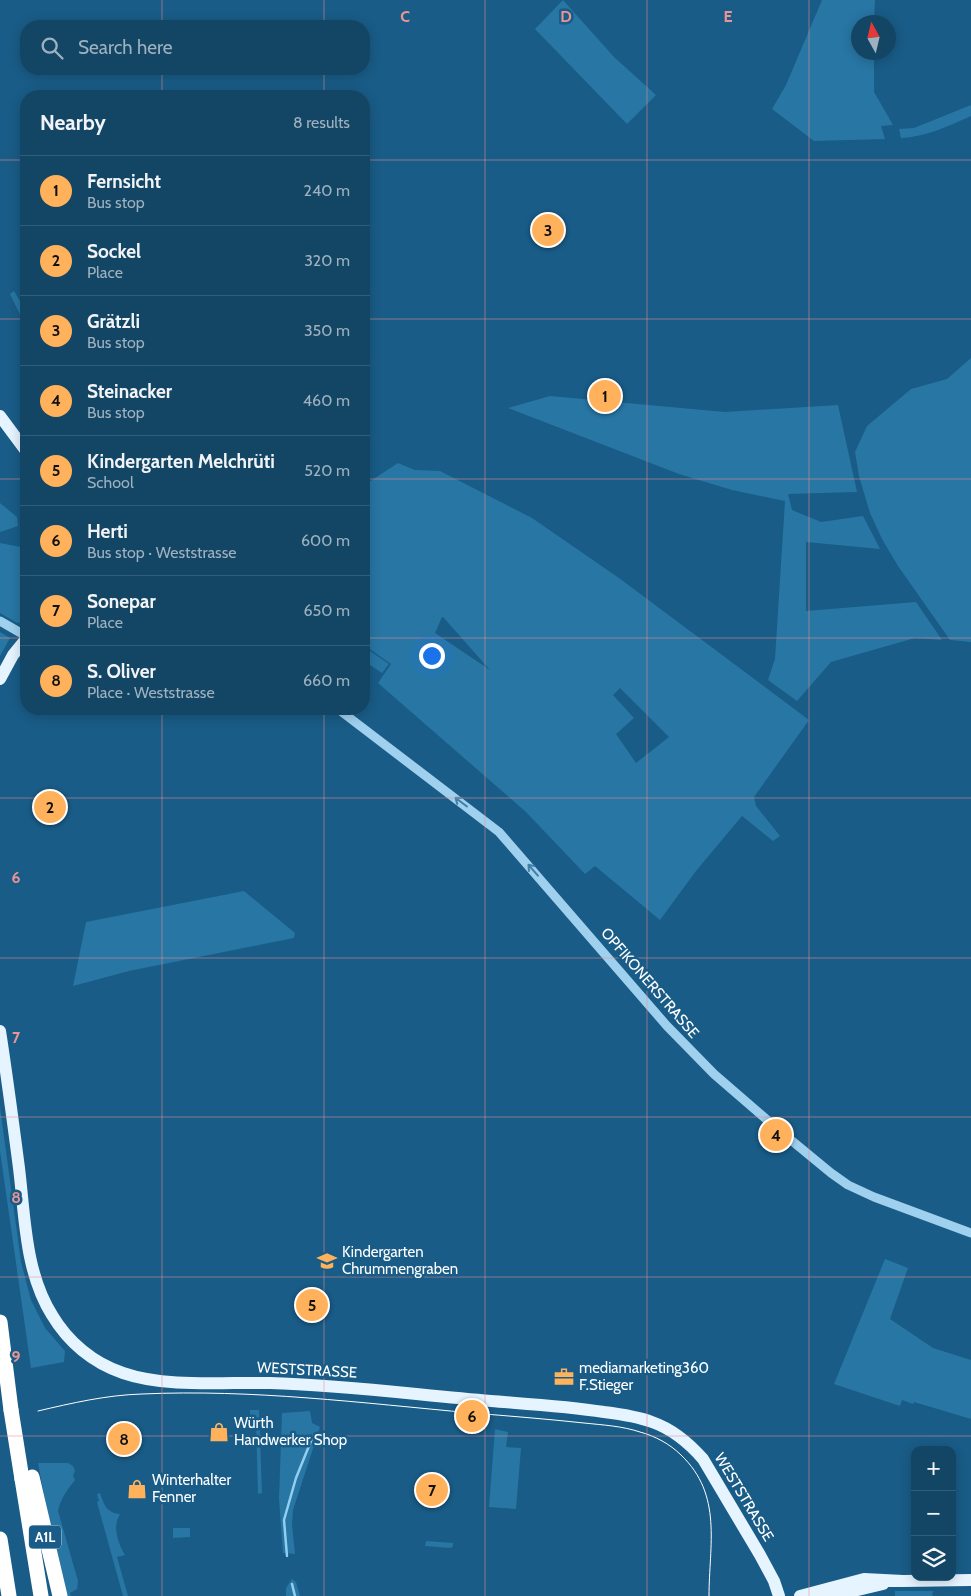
<!DOCTYPE html>
<meta charset="utf-8">
<style>
:root{--surface:#134565;--page:#204f6e;--text:#f1f3f6;--muted:#9db1bf;--line:#325d79;--accent:#ffb25b}
body{margin:0;font-family:Cabin,sans-serif;background:var(--page);color:var(--text)}
.controls{position:absolute;right:15px;bottom:15px;display:grid;overflow:hidden;border-radius:10px;box-shadow:0 2px 12px #0003}
.controls button{width:45px;height:45px;display:grid;place-items:center;padding:0;border:0;border-bottom:1px solid var(--line);background:var(--surface);color:var(--text);font:25px sans-serif}
.compass{position:absolute;left:851px;top:15px;width:45px;height:45px;border-radius:50%;background:var(--surface);box-shadow:0 2px 12px #0003;rotate:352deg}
.you{position:absolute;left:431px;top:655px;width:18px;height:18px;margin:-12px;border:4px solid #fff;border-radius:50%;background:#1a73e8;box-shadow:0 0 0 8px #1a73e833}
.badge{display:grid;place-items:center;width:32px;height:32px;border-radius:50%;background:var(--accent);color:#111;font-size:16px;font-weight:700}
.pin{position:absolute;translate:-50% -50%;border:2px solid #fff;box-shadow:0 1px 5px #0006}
.list{margin:0;padding:0;list-style:none}
h2{display:flex;justify-content:space-between;align-items:center;height:65px;margin:0;padding:0 20px;font-size:21px}
h2 small{font-size:16px;font-weight:400;color:var(--muted)}
.list li{display:grid;grid-template-columns:32px 1fr auto;gap:15px;align-items:center;box-sizing:border-box;height:70px;padding:0 20px;border-top:1px solid var(--line)}
.list b{display:block;font-size:19px;white-space:nowrap}
.list p{margin:0;font-size:16px;white-space:nowrap;color:var(--muted)}
.list em{font-size:16px;font-style:normal;color:var(--muted)}
.icon{flex:none;width:28px;height:28px;fill:none;stroke:currentColor;stroke-width:2;stroke-linecap:round;stroke-linejoin:round}
.map{position:relative;flex:none;width:971px;height:1596px;overflow:hidden}
.search{position:absolute;background:var(--surface);box-shadow:0 2px 12px #0003;left:20px;top:20px;width:350px;height:55px;display:flex;align-items:center;gap:12px;box-sizing:border-box;padding:0 18px;border-radius:20px;color:var(--muted);font-size:19px}
.panel{position:absolute;background:var(--surface);box-shadow:0 2px 12px #0003;left:20px;top:90px;width:350px;height:625px;border-radius:20px}
.map>svg:first-child{display:block}
.green{fill:#2876a4;fill-rule:evenodd}
.lines{fill:none;stroke-linecap:round;stroke-linejoin:round}
.stream{stroke:#92ceef;stroke-width:2.5}
.minor{stroke:#9fd0ed;stroke-width:9}
.major{stroke:#e5f4ff;stroke-width:12}
.highway{stroke:#fff;stroke-width:15}
.tram{stroke:#fff;stroke-width:1}
.highway-bridge{stroke:#fff;stroke-width:15}
.oneway{stroke:#417fa6}
.grid{fill:none;stroke:#ea9494;stroke-width:1;stroke-opacity:0.55}
.labels{text-anchor:middle;dominant-baseline:central;stroke-width:5;stroke-linejoin:round;paint-order:stroke}
.shield{fill:#195c87;stroke:#bacedb;stroke-width:1}
.shield-label{font-size:14px;font-weight:bold;fill:#fff}
.street-label{font-size:15px;fill:#fff;stroke:#195c87}
.poi-label{font-size:15px;fill:#fff;stroke:#195c87;text-anchor:start}
.grid-label{font-size:16px;text-anchor:middle;font-weight:bold;fill:#ea9494;stroke:#195c87;stroke-width:5;stroke-linejoin:round;paint-order:stroke}
</style>
<div class="map">
<svg width="971" height="1596" viewBox="0 0 971 1596">
<rect width="100%" height="100%" fill="#195c87"/>
<path class="green" d="M563,0L614,57L656,95L627,124L535,29Z
M822,0H875L874,22H858V52L874,53V92L893,125L881,126L885,139L814,141L772,109L786,85Z
M971,105V116C949,126 925,137 901,138L899,129L914,128Z
M14,291L26,311V325H25L10,294Z
M971,358V642L950,640L898,566L882,539L870,513L859,476L855,452L867,426L911,389L947,379Z
M550,396L725,412L838,405L857,492L788,494L792,510L821,522L863,516L880,549L806,542V611L916,602L942,640L915,638L831,662L797,701L768,680L775,659L785,501L732,490L679,474L508,408Z
M398,463L415,470L440,471L532,518L619,578L809,720L754,797L756,806L780,836L773,841L742,816L696,871L660,920L595,866L585,874L526,812L378,683L391,664L364,645V505L370,496L369,482ZM442,617H443L490,670L435,633ZM620,688L669,737L636,763L616,734L634,718L613,695Z
M0,503L17,517L18,526L0,532Z
M0,543L26,548V621L17,623L0,613Z
M0,632L10,638L0,656Z
M364,647L389,664L382,673L364,661Z
M244,891L295,933L294,938L129,971L73,986L86,922Z
M0,1107L21,1262L31,1300L45,1328L65,1351L64,1362L31,1368L0,1151Z
M885,1259L908,1268L890,1319L933,1348L971,1360V1419L914,1402L913,1404L902,1400L900,1406L834,1384Z
M250,1410H259L262,1493L258,1494L256,1421L250,1420Z
M310,1411L312,1423L320,1427L293,1510L292,1525L295,1554L283,1553L279,1499L282,1413Z
M495,1429L508,1432L506,1447L521,1448L516,1509L489,1507Z
M38,1463H68L73,1466L75,1471L73,1476L75,1480C67,1490 61,1498 58,1511L78,1581L77,1589L70,1593L71,1596H67C56,1552 46,1508 38,1463Z
M100,1493C104,1505 107,1513 120,1514C112,1527 118,1543 125,1555L117,1557L128,1596H123L100,1513L97,1502L99,1501L97,1494Z
M173,1528H190V1537L173,1538Z
M426,1541L453,1543V1546L451,1548L425,1546Z
M292,1579L296,1582L300,1596H286V1588Z
M895,1591H934L932,1594L933,1596H895Z"/>
<g class="lines">
<path class="stream" d="M287,1556L284,1520L296,1478L313,1436
M292,1584L295,1596"/>
<path class="minor" d="M0,621L26,636
M338,709L499,832L667,1026L714,1074L780,1131L831,1173L848,1185L874,1197L971,1233"/>
<path class="major" d="M0,416L26,451
M0,679L13,655L26,639
M0,1031C7,1076 13,1122 19,1168C25,1217 25,1272 52,1315C68,1342 93,1363 123,1373C166,1388 225,1382 270,1383C344,1385 418,1395 491,1401C529,1404 566,1406 604,1412C620,1414 636,1416 652,1422C672,1429 689,1443 703,1459L760,1555L774,1581L779,1596
M800,1596L864,1579L903,1581L971,1580
M832,1596L883,1584"/>
<path class="highway" d="M0,1322L11,1410
M32,1477L60,1596
M22,1479L41,1596
M0,1539L9,1596"/>
<path class="tram" d="M38,1411C72,1403 107,1395 142,1394C252,1389 362,1403 472,1413C509,1416 547,1419 584,1423C603,1425 622,1426 640,1432C655,1436 670,1444 681,1455C723,1495 709,1545 709,1596"/>
<path class="highway-bridge" d="M11,1410L22,1479"/>
</g>
<defs><path id="oneway-shaft" d="M-6 0H5M1.5-3L5.5 0L1.5 3" fill="none" stroke-width="1.6" stroke-linecap="round" stroke-linejoin="round" transform="scale(1.25)"/></defs>
<g class="oneway">
<use href="#oneway-shaft" transform="translate(461 802) rotate(-143)"/>
<use href="#oneway-shaft" transform="translate(533 870) rotate(-131)"/>
</g>
<path class="grid" d="M162,0V26M324,0V26M485,0V1596M647,0V1596M809,0V1596M162,69V96M324,69V96M0,160H26M364,160H971M0,319H26M364,319H971M0,479H26M364,479H971M0,638H26M364,638H971M162,709V1596M324,709V1596M0,798H971M0,958H971M0,1117H971M0,1277H971M0,1436H971"/>
<defs>
<symbol id="school-bare" viewBox="-9 -9 18 18"><path d="M0-5L7-2L0 1L-7-2ZM-4 1L0 2.5L4 1V4Q0 6-4 4Z" fill="#ffb25b" stroke="#195c87" stroke-width="2.5" paint-order="stroke"/></symbol>
<symbol id="office-bare" viewBox="-9 -9 18 18"><path d="M-6-3h4V-5.5h4V-3h4V5H-6ZM-1-4.5V-3h2v-1.5ZM-6 0V1H6V0Z" fill="#ffb25b" stroke="#195c87" stroke-width="2.5" paint-order="stroke"/></symbol>
<symbol id="shop-bare" viewBox="-9 -9 18 18"><path d="M-5-2.5h2.3a2.7 3.5 0 0 1 5.4 0H5L5.5 6h-11ZM-1.5-2.5h3a1.5 2.3 0 0 0-3 0Z" fill="#ffb25b" stroke="#195c87" stroke-width="2.5" paint-order="stroke"/></symbol>
</defs>
<g fill-rule="evenodd">
<use href="#school-bare" x="313" y="1247" width="28" height="28"/>
<use href="#office-bare" x="550" y="1363" width="28" height="28"/>
<use href="#shop-bare" x="205" y="1418" width="28" height="28"/>
<use href="#shop-bare" x="123" y="1475" width="28" height="28"/>
</g>
<g class="labels">
<rect class="shield" x="29" y="1525.5" width="32" height="23" rx="4"/>
<g class="shield-label">
<text x="45" y="1537">A1L</text>
</g>
<g class="street-label">
<text transform="translate(650 983) rotate(49)">OPFIKONERSTRASSE</text>
<text transform="translate(307 1370) rotate(3)">WESTSTRASSE</text>
<text transform="translate(744 1497) rotate(59)">WESTSTRASSE</text>
</g>
<g class="poi-label">
<text x="342" y="1252">Kindergarten<tspan x="342" dy="17">Chrummengraben</tspan></text>
<text x="579" y="1368">mediamarketing360<tspan x="579" dy="17">F.Stieger</tspan></text>
<text x="234" y="1423">Würth<tspan x="234" dy="17">Handwerker Shop</tspan></text>
<text x="152" y="1480">Winterhalter<tspan x="152" dy="17">Fenner</tspan></text>
</g>
</g>
<g class="grid-label">
<text x="405" y="22">C</text>
<text x="566" y="22">D</text>
<text x="728" y="22">E</text>
<text x="16" y="883">6</text>
<text x="16" y="1043">7</text>
<text x="16" y="1203">8</text>
<text x="16" y="1362">9</text>
</g>
</svg>
<div class="controls">
<button>+</button>
<button>−</button>
<button><svg class="icon" aria-label="layers" viewBox="0 0 24 24"><path d="M12 4l9 5-9 5-9-5zM3 14l9 5 9-5"/></svg></button>
</div>
<svg class="compass" viewBox="-18 -18 36 36"><path d="M0-13l5 13h-10z" fill="#e53935"/><path d="M0 13l5-13h-10z" fill="#9db1bf"/></svg>
<div class="you"></div>
<div class="pin badge" style="left:605px;top:396px">1</div>
<div class="pin badge" style="left:50px;top:807px">2</div>
<div class="pin badge" style="left:548px;top:230px">3</div>
<div class="pin badge" style="left:776px;top:1135px">4</div>
<div class="pin badge" style="left:312px;top:1305px">5</div>
<div class="pin badge" style="left:472px;top:1416px">6</div>
<div class="pin badge" style="left:432px;top:1490px">7</div>
<div class="pin badge" style="left:124px;top:1439px">8</div>
<div class="search"><svg class="icon" aria-label="search" viewBox="0 0 24 24"><circle cx="10" cy="10" r="6"/><path d="M15 15l6 6"/></svg>Search here</div>
<section class="panel">
<h2>Nearby<small>8 results</small></h2>
<ul class="list">
<li><span class="badge">1</span><div><b>Fernsicht</b><p>Bus stop</p></div><em>240 m</em></li>
<li><span class="badge">2</span><div><b>Sockel</b><p>Place</p></div><em>320 m</em></li>
<li><span class="badge">3</span><div><b>Grätzli</b><p>Bus stop</p></div><em>350 m</em></li>
<li><span class="badge">4</span><div><b>Steinacker</b><p>Bus stop</p></div><em>460 m</em></li>
<li><span class="badge">5</span><div><b>Kindergarten Melchrüti</b><p>School</p></div><em>520 m</em></li>
<li><span class="badge">6</span><div><b>Herti</b><p>Bus stop · Weststrasse</p></div><em>600 m</em></li>
<li><span class="badge">7</span><div><b>Sonepar</b><p>Place</p></div><em>650 m</em></li>
<li><span class="badge">8</span><div><b>S. Oliver</b><p>Place · Weststrasse</p></div><em>660 m</em></li>
</ul>
</section>
</div>
